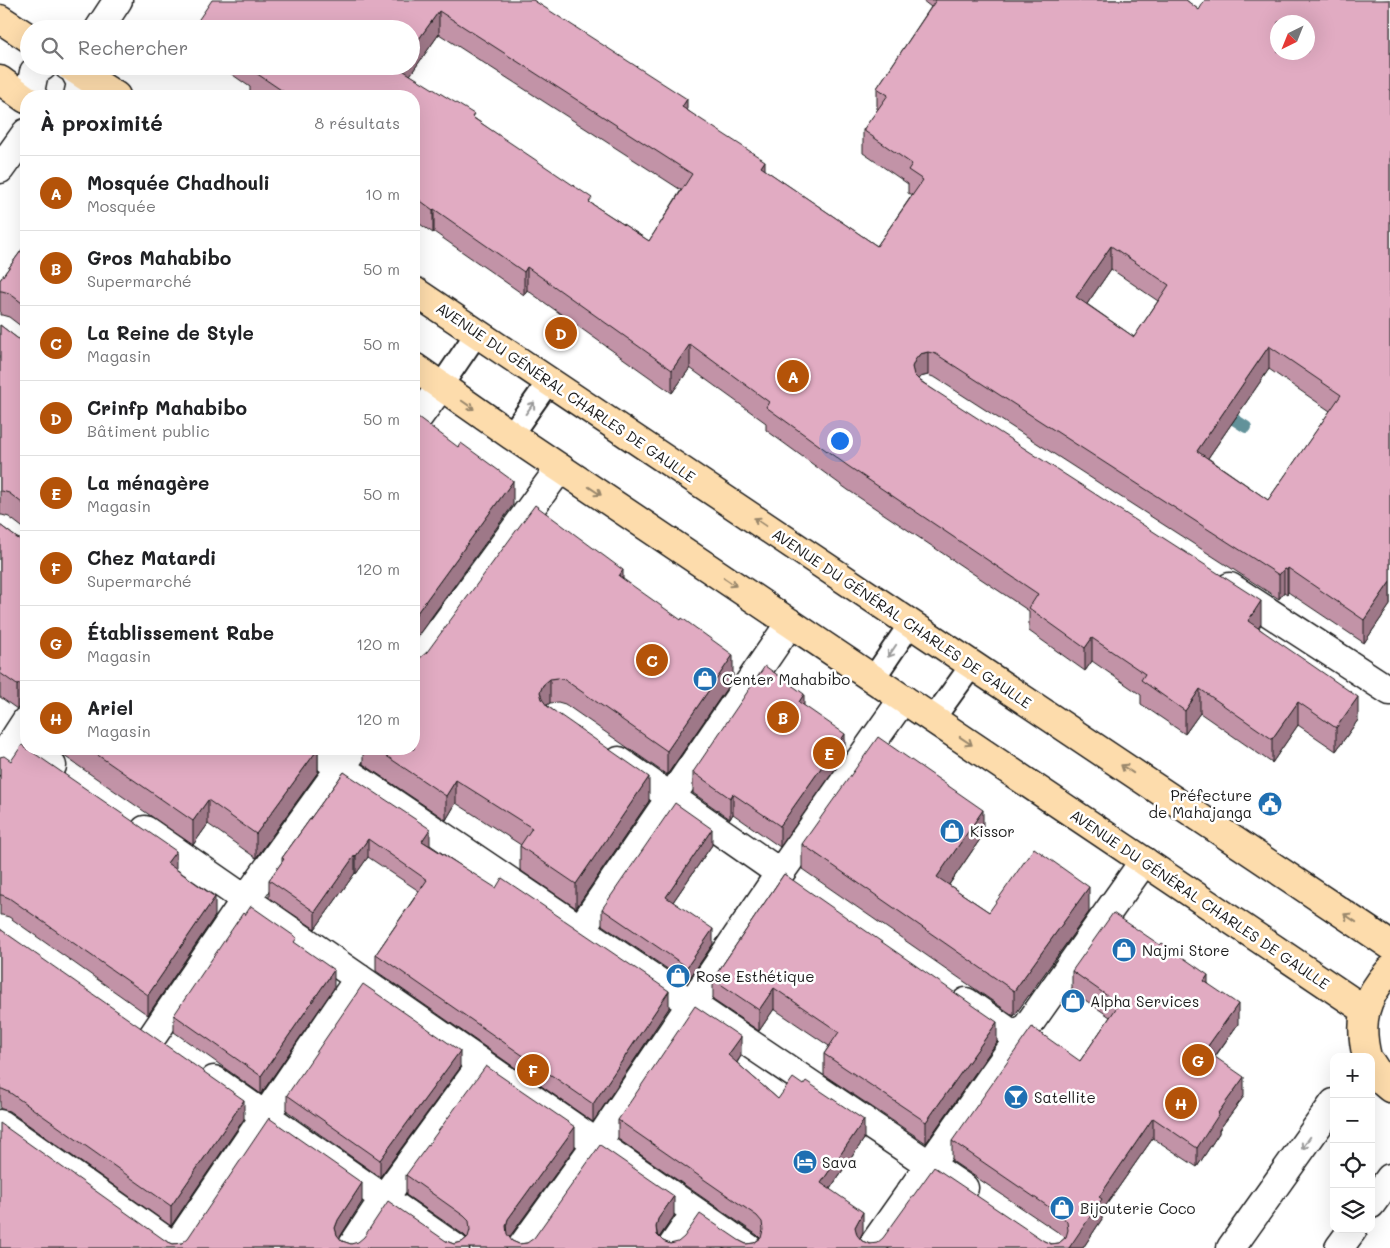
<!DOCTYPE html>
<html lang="fr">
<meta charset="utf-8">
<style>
:root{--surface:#fff;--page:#f6f6f6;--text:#202124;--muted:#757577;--line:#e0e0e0;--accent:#b45309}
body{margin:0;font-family:Mali,sans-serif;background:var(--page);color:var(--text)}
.controls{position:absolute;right:15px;bottom:15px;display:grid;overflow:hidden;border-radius:10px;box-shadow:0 5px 20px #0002}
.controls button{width:45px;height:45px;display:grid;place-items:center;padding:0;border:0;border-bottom:1px solid var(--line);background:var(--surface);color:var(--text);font:25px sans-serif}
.compass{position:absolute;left:1270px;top:15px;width:45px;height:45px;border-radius:50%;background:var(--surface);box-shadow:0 5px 20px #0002;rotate:223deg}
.you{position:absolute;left:839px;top:440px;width:18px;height:18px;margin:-12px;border:4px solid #fff;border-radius:50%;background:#1a73e8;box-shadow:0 0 0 8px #1a73e833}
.badge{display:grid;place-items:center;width:32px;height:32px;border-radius:50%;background:var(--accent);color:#fff;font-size:16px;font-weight:700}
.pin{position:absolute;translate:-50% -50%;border:2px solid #fff;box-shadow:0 1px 5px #0006}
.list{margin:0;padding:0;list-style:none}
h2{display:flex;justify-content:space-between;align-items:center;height:65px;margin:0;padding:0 20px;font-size:21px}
h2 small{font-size:16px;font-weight:400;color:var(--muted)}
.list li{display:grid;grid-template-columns:32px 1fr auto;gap:15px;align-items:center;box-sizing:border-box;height:75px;padding:0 20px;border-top:1px solid var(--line)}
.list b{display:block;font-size:19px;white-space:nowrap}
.list p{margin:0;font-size:16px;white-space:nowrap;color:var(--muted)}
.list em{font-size:16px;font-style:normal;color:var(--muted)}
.icon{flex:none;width:28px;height:28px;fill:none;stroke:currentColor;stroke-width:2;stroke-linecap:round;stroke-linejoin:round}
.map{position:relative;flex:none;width:1390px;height:1248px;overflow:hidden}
.search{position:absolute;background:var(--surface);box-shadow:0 5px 20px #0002;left:20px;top:20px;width:400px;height:55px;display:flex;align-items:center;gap:12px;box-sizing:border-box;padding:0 18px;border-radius:28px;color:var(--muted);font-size:19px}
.panel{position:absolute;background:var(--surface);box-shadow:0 5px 20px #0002;left:20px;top:90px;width:400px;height:665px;border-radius:20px}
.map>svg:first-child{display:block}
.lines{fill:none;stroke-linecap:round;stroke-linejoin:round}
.stream{stroke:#62929a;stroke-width:12}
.service-casing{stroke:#1c1c1c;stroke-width:26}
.pedestrian-casing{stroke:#1c1c1c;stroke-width:31}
.minor-casing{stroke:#1c1c1c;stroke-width:31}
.tertiary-casing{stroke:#1c1c1c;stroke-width:31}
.secondary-casing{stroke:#1c1c1c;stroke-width:31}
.primary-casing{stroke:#1c1c1c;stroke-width:31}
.service{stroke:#fff;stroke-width:22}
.pedestrian{stroke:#fff;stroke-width:28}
.minor{stroke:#fff;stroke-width:28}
.tertiary{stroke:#fff;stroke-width:28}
.secondary{stroke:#fff;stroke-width:28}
.primary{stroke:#fddcac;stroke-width:28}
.wall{fill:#c293a7;stroke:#1c1c1c;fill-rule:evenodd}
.shaded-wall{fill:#9e7888;stroke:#1c1c1c}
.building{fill:#e1abc2;stroke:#1c1c1c;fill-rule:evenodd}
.oneway{stroke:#98866b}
.oneway2{stroke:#999}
.labels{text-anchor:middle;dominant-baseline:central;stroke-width:5;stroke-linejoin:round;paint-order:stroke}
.street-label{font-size:15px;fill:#1c1c1c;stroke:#fff}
.poi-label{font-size:15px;fill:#1c1c1c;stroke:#fff;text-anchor:start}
</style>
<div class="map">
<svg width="1390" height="1248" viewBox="0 0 1390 1248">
<rect width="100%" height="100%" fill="#fff"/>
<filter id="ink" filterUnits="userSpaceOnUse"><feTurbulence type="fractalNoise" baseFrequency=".02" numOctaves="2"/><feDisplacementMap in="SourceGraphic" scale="10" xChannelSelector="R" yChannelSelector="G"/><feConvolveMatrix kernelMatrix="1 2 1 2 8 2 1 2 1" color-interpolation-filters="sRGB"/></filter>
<g filter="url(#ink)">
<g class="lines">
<path class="stream" d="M1221,411L1246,427"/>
<defs>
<path id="service" d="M441,386L477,333
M511,435L549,381
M873,679L911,623
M933,719L972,665"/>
<path id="pedestrian" d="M619,761L780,873"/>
<path id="minor" d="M414,423L441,386
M1230,587L1390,691
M414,667L560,468
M14,740L52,766
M313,749L964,1188
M0,761L26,721
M145,830L748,1248
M580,930L790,623
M966,1002L1018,1038
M152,1037L245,900L354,749
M214,1080L455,1248
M0,1124L176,1248
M175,1248L359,978
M351,1248L384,1198L482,1064
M521,1248L597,1143L780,873L903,699
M671,1248L696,1212
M871,1248L1144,861"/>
<path id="tertiary" d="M99,29L118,0
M68,66L73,68L81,83L78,96
M33,96L30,92L34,72L43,66
M0,169L26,133"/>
<path id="secondary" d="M1371,1204L1390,1178
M1231,1248L1334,1103
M1339,1248L1353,1229"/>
<path id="primary" d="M0,19L29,38
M70,66L116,96
M0,80L26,99
M414,291L1390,945
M414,367L511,435L1365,1010
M1367,1057C1358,1021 1365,997 1390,970
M1371,1063L1384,1083L1390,1088"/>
</defs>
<use href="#service" class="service-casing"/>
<use href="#pedestrian" class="pedestrian-casing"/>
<use href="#minor" class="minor-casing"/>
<use href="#tertiary" class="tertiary-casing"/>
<use href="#secondary" class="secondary-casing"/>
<use href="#primary" class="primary-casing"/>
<use href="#service" class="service"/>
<use href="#pedestrian" class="pedestrian"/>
<use href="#minor" class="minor"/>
<use href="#tertiary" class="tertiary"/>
<use href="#secondary" class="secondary"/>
<use href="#primary" class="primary"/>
</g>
<path class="wall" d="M533,0L687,110L765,170L877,246L912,195L908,193V184L863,153V130L877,111V88L931,7L922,0H1186L1199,10L1390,0V605L1364,643L1288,592L1287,594L1284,592L1279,599L936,378L928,375L920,377L918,379L1261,624L1259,628L1358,720L1336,751L1298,725L1272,763L1200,713L1185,734L1141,704V695L1092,661L1085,671L1029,631V611L848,490L766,430V423L690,368L672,393L527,290L524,295L434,232L433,233L414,220V96H256L250,92V87L220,66H411V29H195V25ZM439,34L681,190L649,241L592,204L474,118L410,75ZM1111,269L1158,301L1134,337L1087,304ZM1269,369L1330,411L1268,500L1208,458Z
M26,244V330L9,317L2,315H0V280Z
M0,325L26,345V530L9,517L2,515H0Z
M0,525L17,538L24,541L26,540V705L17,709L0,697Z
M623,579L733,679L667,775L565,704L558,702L550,703L547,705L649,801L576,908L520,870V846L521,845L456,803L446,820L363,764V749H414L420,658Z
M804,706L845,755L780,847L733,814L730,819L693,793V772Z
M54,749H318V772L256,858L208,824L193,845Z
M0,757L176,869L215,916L148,1015L9,917L2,915H0Z
M344,772L430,845L669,1008L593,1122L376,971V954L419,891L368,857L356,874L355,873L315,929L269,898V880L282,862V858Z
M983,835L949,885L989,912H1089L1014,1016L802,869V844Z
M712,845L673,902L713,944L687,982L602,925V909Z
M784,874L997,1042L926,1143L824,1075V1054L829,1046L774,1009L759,1031L713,1000V979Z
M0,929L244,1119L171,1226L9,1111L2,1109H0Z
M297,945L334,988L261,1094L174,1032V1015Z
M1072,971L1208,983L1238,1024L1215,1057L1244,1096L1219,1130V1133L1197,1167L1153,1138L1102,1211V1219L1083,1248H0L166,1241L173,1244L182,1243L362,1202L339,1238L342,1241L351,1244L446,1241L454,1244L462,1242L467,1238L464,1235L406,1195V1175L575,1147L509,1238L512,1241L519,1244L527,1243L674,1216L659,1238L663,1241L670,1244L740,1241L746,1244L754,1243L760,1238L757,1235L618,1139V1120L741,1056L737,1063L778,1099L864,1139L830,1189L863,1232L860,1238L862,1241L870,1244L1044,1241L1051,1244L1059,1243L1065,1238L1062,1235L952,1161V1141L1080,1061L1110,1017L1072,991Z
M460,1068L380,1177L287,1111V1095Z"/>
<path class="shaded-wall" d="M439,11V34L399,91V68L400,66H411V50Z
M687,99V122L682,107Z
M765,161V184L761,167Z
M434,209V232L433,233V210Z
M1111,246V269L1076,320V297Z
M527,267V290L524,295V272Z
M690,344V368L672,393V370Z
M1269,346V369L1197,474V451Z
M928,352V375L920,377L915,383L912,367L915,360L920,354Z
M513,481V505L414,641V617Z
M1288,568V592L1287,594V570Z
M1284,569V592L1279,599V575Z
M623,570V594L619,576Z
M1390,582V605L1364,643V620Z
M1261,601V624L1248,644V621Z
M1092,638V661L1085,671V648Z
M733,655V679L667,775V751Z
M550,679V703L543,708L540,692L543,685Z
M26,682V705L17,709V685Z
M1200,689V713L1185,734V711Z
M804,694V714L799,702Z
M1358,697V720L1336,751V728Z
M1298,702V725L1272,763V739Z
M845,734V755L780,847V826Z
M318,749V772L256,858V834Z
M649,777V801L576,908V884Z
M456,780V803L446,820V796Z
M733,794V814L730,819V798Z
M208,800V824L193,845V821Z
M983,810V835L937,902V877Z
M430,829V846L422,841Z
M712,829V845L666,912V897Z
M368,839V857L356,874V856Z
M176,851V871L167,863Z
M355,855V873L315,929V912Z
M1089,887V912L1014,1016V991Z
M215,897V916L148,1015V995Z
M713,929V944L687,982V967Z
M334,970V988L261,1094V1076Z
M1208,975V995L1204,981Z
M774,988V1009L759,1031V1010Z
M669,991V1008L593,1122V1104Z
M1238,1004V1024L1205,1070V1050Z
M997,1022V1042L926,1143V1122Z
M741,1037V1056L728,1075V1055Z
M460,1051V1068L380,1177V1160Z
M1244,1077V1096L1219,1130V1133L1197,1167V1148L1218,1113Z
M244,1100V1119L171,1226V1206Z
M1153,1118V1138L1102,1211V1219L1083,1248H1069L1099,1197Z
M864,1120V1139L821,1202V1183Z
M575,1127V1147L508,1239L506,1246V1226L508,1219Z
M362,1183V1202L338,1240L335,1228L338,1220Z
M674,1196V1216L658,1239L656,1227L658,1219Z
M863,1212V1232L855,1247V1227Z"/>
<path class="building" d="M212,0H533L687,99L682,107L765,161L761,167L877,246L923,180L908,170L912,164L863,130L888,95L877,88L936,0H1186L1199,10L1205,0H1390V582L1364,620L1288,568L1287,570L1284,569L1279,575L936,354L928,352L920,354L915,360L912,367L914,375L920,381L1261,601L1248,621L1358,697L1336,728L1298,702L1272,739L1200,689L1185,711L1141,680L1145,674L1092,638L1085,648L1029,608L1038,594L848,466L766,407L769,402L690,344L672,370L527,267L524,272L434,209L433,210L414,196V96H290L250,69L252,66H400L399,68L474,114L472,117L592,198L589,202L649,241L692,174L439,11L411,50V29H200L195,25ZM1278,22H1308V52H1278ZM1111,246L1169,285L1134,337L1076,297ZM1269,346L1341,395L1268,500L1197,451Z
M26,244V306L9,293L2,291H0V280Z
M0,325L17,338L24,341L22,343L26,345V506L9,493L2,491H0Z
M414,414L458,447L461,443L513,481L414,617Z
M535,505L623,570L619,576L681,620L682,618L733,655L667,751L565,680L558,678L550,679L543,685L540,692L542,699L547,706L649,777L576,884L520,846L532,828L456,780L446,796L376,749H414V658H420L427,652Z
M0,525L17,538L24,541L26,540V682L17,685L0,673Z
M765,666L804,694L799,702L845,734L780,826L733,794L730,798L693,772Z
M878,737L983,810L937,877L989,912L1034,848L1089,887L1014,991L802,844Z
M22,745L26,748V749H28L176,851L167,863L215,897L148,995L9,898L2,895H0V757L4,756L11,761Z
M89,749H318L256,834L208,800L193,821Z
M344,772L430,829L422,841L496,888L502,878L669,991L593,1104L376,954L427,880L368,839L356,856L355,855L315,912L269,880L284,859L282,858Z
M675,803L712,829L666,897L713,929L687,967L602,909Z
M784,874L997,1022L926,1122L824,1054L839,1032L774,988L759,1010L713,979Z
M251,906L297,938L294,942L334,970L261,1076L174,1015L243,913L245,915Z
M1113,913L1160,945L1162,943L1208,975L1204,981L1238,1004L1205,1050L1244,1077L1218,1113L1219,1114L1197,1148L1153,1118L1099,1197L1102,1199L1069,1248H0V1123L166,1241L173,1244L182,1243L188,1238L269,1118L362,1183L338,1220L335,1228L337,1235L342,1241L351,1244L358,1242L364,1237L388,1201L446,1241L454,1244L462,1242L468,1237L470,1230L469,1221L464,1216L406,1175L486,1066L575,1127L508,1219L506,1226L507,1234L512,1241L519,1244L527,1243L534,1238L600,1145L674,1196L658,1219L656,1227L657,1235L663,1241L670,1244L678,1242L684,1237L700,1214L740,1241L746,1244L754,1243L761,1238L763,1230L762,1222L757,1216L618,1120L695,1006L741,1037L728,1055L778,1099L793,1078L803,1085L806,1081L864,1120L821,1183L863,1212L855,1227L857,1235L862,1241L870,1244L877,1243L883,1238L934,1167L1044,1241L1051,1244L1059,1243L1066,1237L1068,1230L1067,1222L1062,1216L952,1141L1032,1027L1080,1061L1119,1004L1072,971Z
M0,929L244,1100L171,1206L9,1092L2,1089H0Z
M363,984L460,1051L380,1160L287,1095Z"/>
<defs><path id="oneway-shaft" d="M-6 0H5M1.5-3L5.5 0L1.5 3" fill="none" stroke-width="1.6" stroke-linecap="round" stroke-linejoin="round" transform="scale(1.25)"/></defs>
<g class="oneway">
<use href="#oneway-shaft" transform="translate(468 405) rotate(35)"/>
<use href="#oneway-shaft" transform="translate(595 491) rotate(34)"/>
<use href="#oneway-shaft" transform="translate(760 522) rotate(-146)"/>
<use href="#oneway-shaft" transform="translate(730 582) rotate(34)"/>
<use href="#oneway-shaft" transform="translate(966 741) rotate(34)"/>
<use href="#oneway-shaft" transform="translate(1127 769) rotate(-146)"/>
<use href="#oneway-shaft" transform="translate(1350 918) rotate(-146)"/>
</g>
<g class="oneway2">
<use href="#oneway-shaft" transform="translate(530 408) rotate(-54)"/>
<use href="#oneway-shaft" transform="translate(892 651) rotate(124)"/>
<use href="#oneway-shaft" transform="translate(1306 1143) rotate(125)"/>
</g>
</g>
<defs>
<symbol id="shop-disc" viewBox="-11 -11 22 22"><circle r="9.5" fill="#1f6fb2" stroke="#fff"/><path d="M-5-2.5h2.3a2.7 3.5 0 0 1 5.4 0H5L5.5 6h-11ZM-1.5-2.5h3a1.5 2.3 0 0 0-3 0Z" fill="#fff"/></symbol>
<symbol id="civic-disc" viewBox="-11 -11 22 22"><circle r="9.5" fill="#1f6fb2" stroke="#fff"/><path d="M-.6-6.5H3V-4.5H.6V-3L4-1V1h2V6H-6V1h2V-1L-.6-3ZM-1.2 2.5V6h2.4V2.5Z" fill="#fff"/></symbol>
<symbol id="bar-disc" viewBox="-11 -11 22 22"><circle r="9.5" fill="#1f6fb2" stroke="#fff"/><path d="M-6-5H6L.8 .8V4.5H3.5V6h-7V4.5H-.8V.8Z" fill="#fff"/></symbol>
<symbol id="hotel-disc" viewBox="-11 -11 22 22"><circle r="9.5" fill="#1f6fb2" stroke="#fff"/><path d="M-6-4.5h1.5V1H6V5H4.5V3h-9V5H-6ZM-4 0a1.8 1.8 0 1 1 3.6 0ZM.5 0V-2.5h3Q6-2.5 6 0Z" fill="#fff"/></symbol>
</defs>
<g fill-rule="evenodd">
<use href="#shop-disc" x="691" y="665" width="28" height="28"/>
<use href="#civic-disc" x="1256" y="790" width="28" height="28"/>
<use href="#shop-disc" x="938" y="817" width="28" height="28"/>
<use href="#shop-disc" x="1110" y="936" width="28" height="28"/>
<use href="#shop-disc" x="664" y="962" width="28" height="28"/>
<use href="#shop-disc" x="1059" y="987" width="28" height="28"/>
<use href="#bar-disc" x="1002" y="1083" width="28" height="28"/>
<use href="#hotel-disc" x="791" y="1148" width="28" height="28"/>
<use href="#shop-disc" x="1048" y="1194" width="28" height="28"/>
</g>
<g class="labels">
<g class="street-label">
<text transform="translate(566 392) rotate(34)">AVENUE DU GÉNÉRAL CHARLES DE GAULLE</text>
<text transform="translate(902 618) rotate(34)">AVENUE DU GÉNÉRAL CHARLES DE GAULLE</text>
<text transform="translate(1200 899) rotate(34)">AVENUE DU GÉNÉRAL CHARLES DE GAULLE</text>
</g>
<g class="poi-label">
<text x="722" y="679">Center Mahabibo</text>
<text x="1252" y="795" text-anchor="end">Préfecture<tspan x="1252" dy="17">de Mahajanga</tspan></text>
<text x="970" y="831">Kissor</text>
<text x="1142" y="950">Najmi Store</text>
<text x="696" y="976">Rose Esthétique</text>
<text x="1090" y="1001">Alpha Services</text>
<text x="1034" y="1097">Satellite</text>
<text x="822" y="1162">Sava</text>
<text x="1080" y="1208">Bijouterie Coco</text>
</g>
</g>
</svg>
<div class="controls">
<button>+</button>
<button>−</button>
<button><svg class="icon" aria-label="locate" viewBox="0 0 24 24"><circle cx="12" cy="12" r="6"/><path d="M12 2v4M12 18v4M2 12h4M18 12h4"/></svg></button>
<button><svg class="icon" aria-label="layers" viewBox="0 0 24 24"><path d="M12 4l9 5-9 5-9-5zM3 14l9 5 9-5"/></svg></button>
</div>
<svg class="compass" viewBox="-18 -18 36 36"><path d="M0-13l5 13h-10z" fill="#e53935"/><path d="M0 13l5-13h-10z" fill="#757577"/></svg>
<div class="you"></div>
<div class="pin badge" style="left:793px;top:376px">A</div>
<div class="pin badge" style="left:783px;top:717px">B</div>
<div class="pin badge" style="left:652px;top:660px">C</div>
<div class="pin badge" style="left:561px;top:333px">D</div>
<div class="pin badge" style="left:829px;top:753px">E</div>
<div class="pin badge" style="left:533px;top:1070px">F</div>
<div class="pin badge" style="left:1198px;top:1060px">G</div>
<div class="pin badge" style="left:1181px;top:1103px">H</div>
<div class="search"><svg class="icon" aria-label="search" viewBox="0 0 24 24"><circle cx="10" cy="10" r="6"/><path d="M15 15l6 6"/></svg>Rechercher</div>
<section class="panel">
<h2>À proximité<small>8 résultats</small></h2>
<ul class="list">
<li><span class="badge">A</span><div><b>Mosquée Chadhouli</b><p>Mosquée</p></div><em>10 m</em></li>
<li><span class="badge">B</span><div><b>Gros Mahabibo</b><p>Supermarché</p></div><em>50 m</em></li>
<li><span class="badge">C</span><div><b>La Reine de Style</b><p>Magasin</p></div><em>50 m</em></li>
<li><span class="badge">D</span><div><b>Crinfp Mahabibo</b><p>Bâtiment public</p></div><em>50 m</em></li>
<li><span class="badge">E</span><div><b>La ménagère</b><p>Magasin</p></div><em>50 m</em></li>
<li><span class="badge">F</span><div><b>Chez Matardi</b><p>Supermarché</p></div><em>120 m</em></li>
<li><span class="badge">G</span><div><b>Établissement Rabe</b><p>Magasin</p></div><em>120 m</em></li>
<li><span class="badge">H</span><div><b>Ariel</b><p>Magasin</p></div><em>120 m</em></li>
</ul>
</section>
</div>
